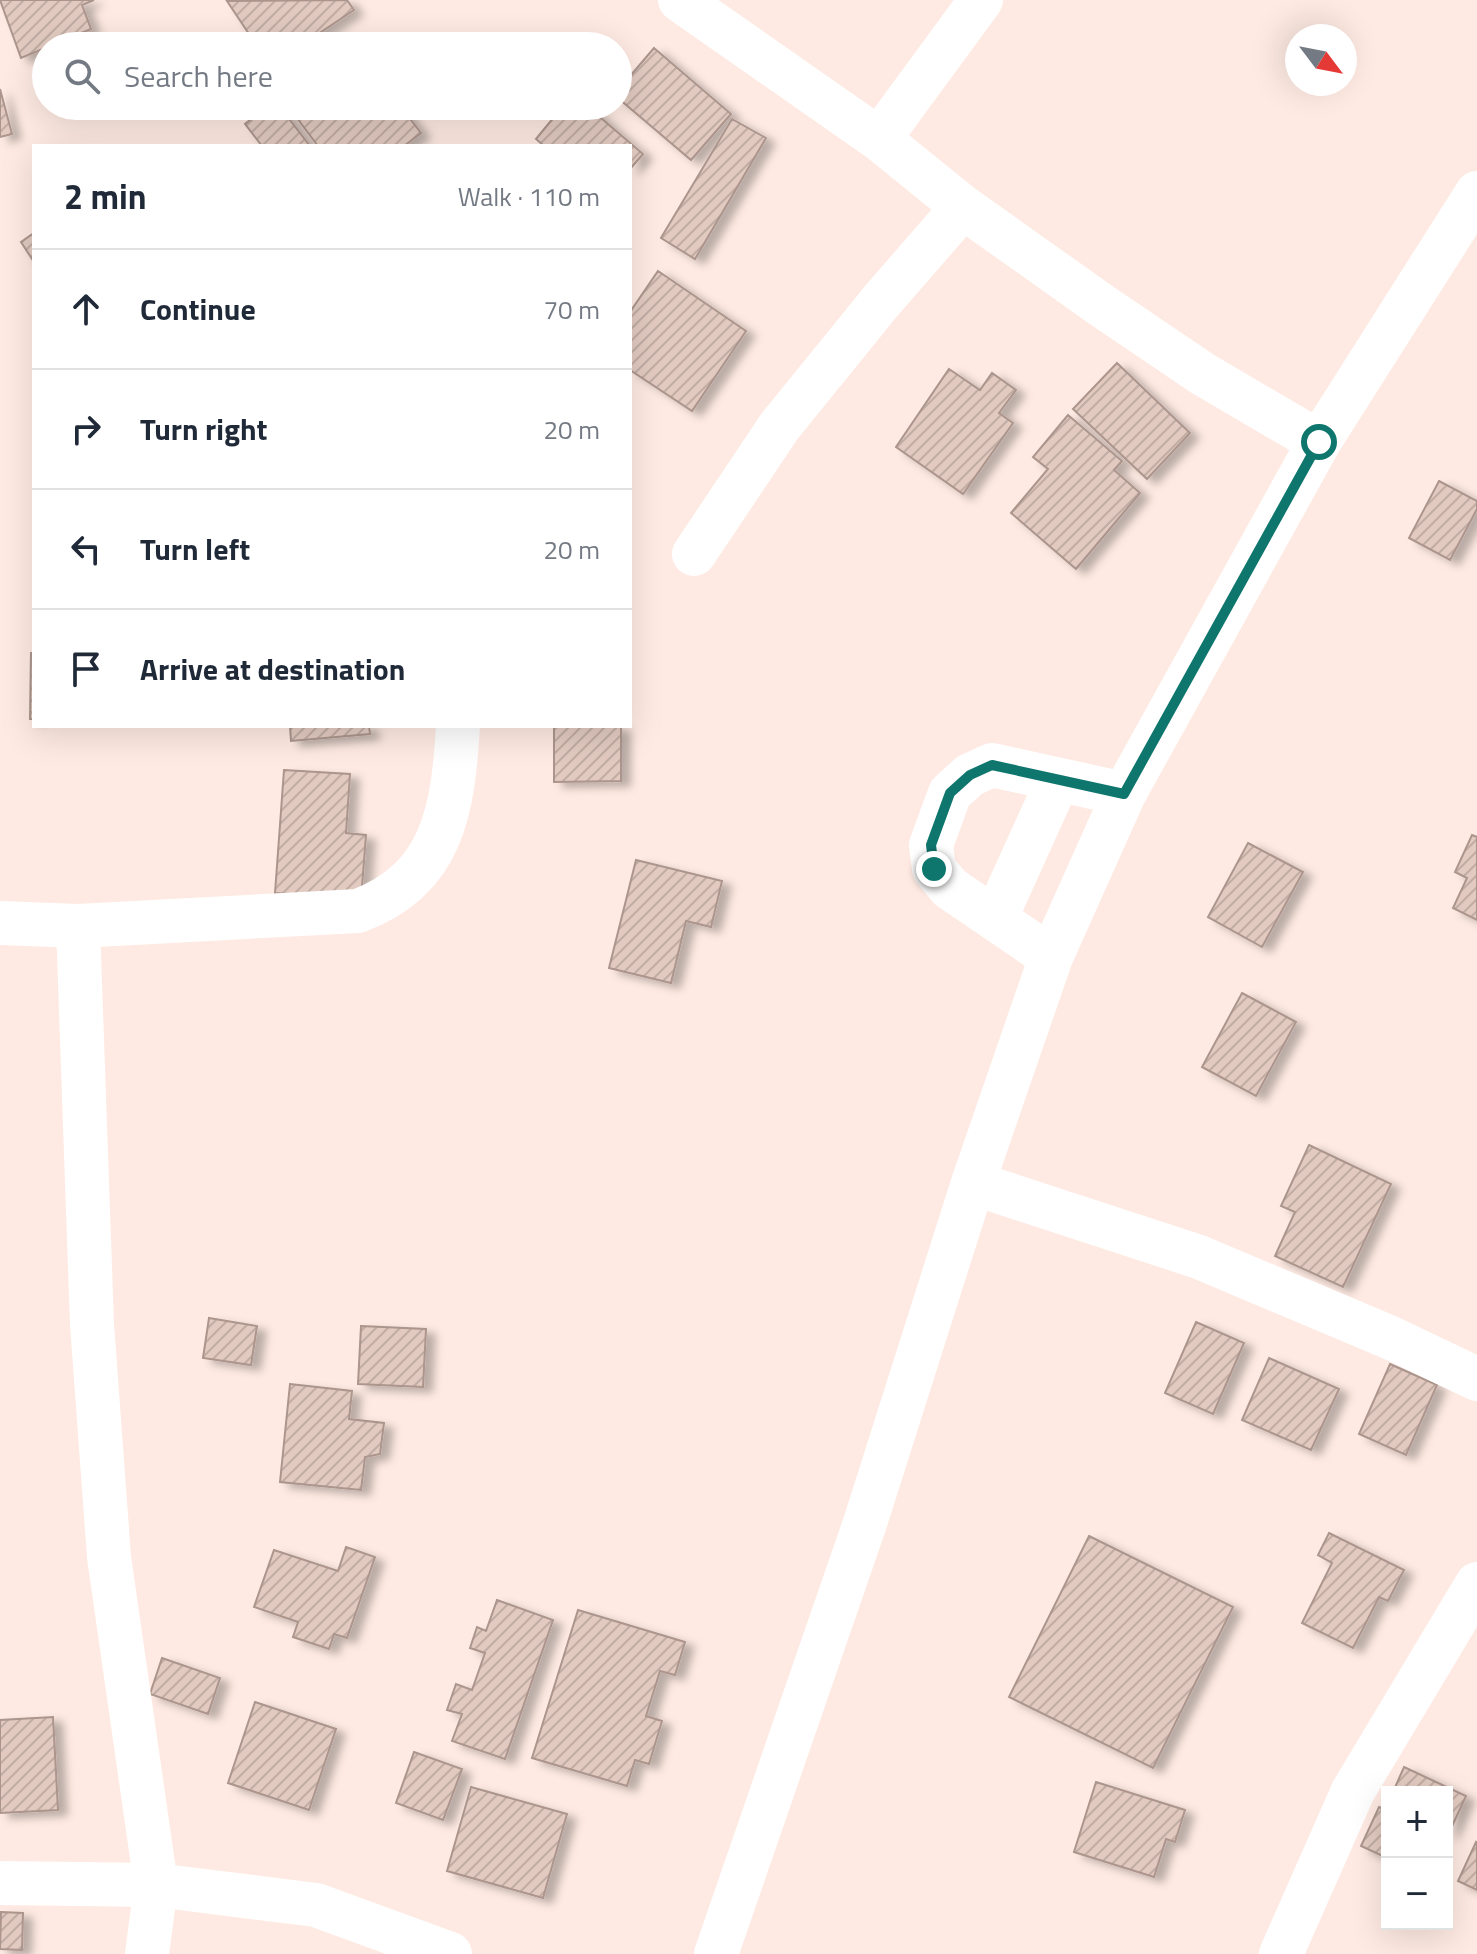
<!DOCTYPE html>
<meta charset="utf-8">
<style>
:root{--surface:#fff;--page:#f2f2f3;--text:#1f2937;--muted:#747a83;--line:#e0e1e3}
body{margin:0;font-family:"Titillium Web",sans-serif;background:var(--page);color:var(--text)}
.controls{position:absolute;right:24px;bottom:24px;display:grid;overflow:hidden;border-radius:0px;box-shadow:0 8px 32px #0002}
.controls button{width:72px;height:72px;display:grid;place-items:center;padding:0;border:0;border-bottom:2px solid var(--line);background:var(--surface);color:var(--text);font:40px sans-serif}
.compass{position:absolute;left:1285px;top:24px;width:72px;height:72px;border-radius:50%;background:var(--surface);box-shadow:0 8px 32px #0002;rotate:122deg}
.stop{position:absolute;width:24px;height:24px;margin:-18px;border:6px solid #0f766e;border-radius:50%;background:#fff}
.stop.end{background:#0f766e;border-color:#fff;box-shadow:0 2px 8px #0008}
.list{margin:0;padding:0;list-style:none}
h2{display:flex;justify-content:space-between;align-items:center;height:104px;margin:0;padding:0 32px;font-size:34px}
h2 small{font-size:26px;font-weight:400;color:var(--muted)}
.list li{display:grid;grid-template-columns:52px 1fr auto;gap:24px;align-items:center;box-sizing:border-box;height:120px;padding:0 32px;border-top:2px solid var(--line)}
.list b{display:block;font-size:30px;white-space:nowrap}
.list em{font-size:26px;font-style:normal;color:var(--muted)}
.icon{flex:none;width:44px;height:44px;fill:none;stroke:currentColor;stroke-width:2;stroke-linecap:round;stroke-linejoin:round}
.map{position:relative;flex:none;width:1477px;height:1954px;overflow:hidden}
.search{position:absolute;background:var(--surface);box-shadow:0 8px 32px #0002;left:32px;top:32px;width:600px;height:88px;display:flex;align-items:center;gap:20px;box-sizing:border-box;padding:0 28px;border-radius:44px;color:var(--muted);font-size:30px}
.panel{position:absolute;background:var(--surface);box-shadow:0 8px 32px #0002;left:32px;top:144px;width:600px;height:584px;border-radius:0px}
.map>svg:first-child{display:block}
.building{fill:url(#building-hatch);stroke:#ac958c;stroke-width:2;filter:url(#shadow)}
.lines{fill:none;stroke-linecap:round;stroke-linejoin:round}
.minor{stroke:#fff;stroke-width:44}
.route{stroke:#0f766e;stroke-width:10}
</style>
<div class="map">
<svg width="1477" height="1954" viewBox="0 0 1477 1954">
<defs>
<pattern id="building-hatch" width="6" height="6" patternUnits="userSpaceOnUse" patternTransform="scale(2)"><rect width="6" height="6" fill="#e2cac0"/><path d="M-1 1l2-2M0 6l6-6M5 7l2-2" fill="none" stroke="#c1ada4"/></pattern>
<filter id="shadow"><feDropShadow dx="9" dy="5" stdDeviation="4" flood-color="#0004"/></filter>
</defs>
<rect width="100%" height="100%" fill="#feeae2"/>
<path class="building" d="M0,0H94L82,5L91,29L21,58Z
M347,0L354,10L300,46H257L227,1Z
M654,48L731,114L691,160L618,98V90Z
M0,89L12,134L0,137Z
M267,106H279L310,146H262L245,124Z
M288,106H400L421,133L404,146H318Z
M563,106H587L643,154L630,169V146H544L536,139Z
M732,119L766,138L695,259L661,238Z
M34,233V262L21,242Z
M658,271L746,331L692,411L630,370V312Z
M1117,363L1190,433L1147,479L1073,409Z
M949,369L980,390L992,373L1016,390L999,413L1013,423L963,494L896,447Z
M1068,415L1122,461L1114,470L1140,493L1076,569L1011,513L1048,469L1033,457Z
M1439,481L1477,501V509L1450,560L1409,538Z
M31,653H34V719H30Z
M290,726H369L370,734L291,741Z
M554,726H621V781L554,782Z
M284,770L350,774L346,833L366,835L361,899L275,893Z
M1472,835L1477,837V920L1453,908L1467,878L1455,872Z
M1248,843L1303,872L1262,947L1208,917Z
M636,860L722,881L711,927L686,921L671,983L609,968Z
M1242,993L1296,1022L1256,1096L1202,1067Z
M1309,1145L1391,1184L1343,1287L1275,1256L1295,1212L1281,1206Z
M209,1318L257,1326L251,1365L203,1358Z
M1196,1322L1244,1343L1213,1414L1165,1393Z
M361,1326L426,1329L423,1387L358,1384Z
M1269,1358L1339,1389L1311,1450L1242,1420Z
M1390,1364L1437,1385L1406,1455L1359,1434Z
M290,1384L352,1391L349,1419L384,1423L380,1454L365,1457L361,1490L280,1482Z
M1329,1533L1404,1570L1388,1601L1379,1597L1353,1648L1302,1623L1332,1563L1318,1555Z
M1089,1536L1233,1607L1153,1768L1009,1697Z
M346,1547L375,1557L347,1638L334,1634L329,1649L293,1637L298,1622L254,1607L274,1550L338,1571Z
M497,1600L553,1620L505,1759L452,1741L462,1714L447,1710L456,1684L472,1690L485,1653L470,1648L477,1627L486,1631Z
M578,1610L685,1642L675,1675L660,1671L646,1716L662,1721L649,1764L635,1760L627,1786L532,1758Z
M162,1658L220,1678L208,1714L150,1694Z
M255,1702L336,1729L309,1810L228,1783Z
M53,1717L58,1810L0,1813V1720Z
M414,1752L462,1769L443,1820L396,1803Z
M1404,1767L1466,1796L1448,1835L1447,1792H1393Z
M1096,1782L1185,1810L1175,1842L1166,1839L1154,1877L1074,1852Z
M471,1787L567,1814L543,1898L447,1871Z
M1379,1807L1387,1811V1858L1361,1846Z
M1476,1842L1477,1843V1890L1458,1881Z
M1,1912L23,1913L22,1950L0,1949Z"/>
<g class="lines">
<path class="minor" d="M680,0L879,139L963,207L1101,305L1203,374L1319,442
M879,139L981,0
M694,554L779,427L882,300L963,207
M996,917L1058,780
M0,923L78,926L358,911C444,879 453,808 458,726
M78,926L92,1324L109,1557L156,1885L147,1954
M1051,957L950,888L934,869L931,845L950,793L970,775L992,765L1124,794
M973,1183L1199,1257L1391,1338L1477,1379
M0,1883L156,1885L316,1905L450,1954
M716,1954L865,1523L973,1183L1051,957L1124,794L1319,442L1477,193
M1281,1954L1353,1791L1477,1584"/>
</g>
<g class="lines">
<path class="route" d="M934,869L931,845L950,793L970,775L992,765L1124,794L1319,442"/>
</g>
</svg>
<div class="controls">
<button>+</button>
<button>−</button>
</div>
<svg class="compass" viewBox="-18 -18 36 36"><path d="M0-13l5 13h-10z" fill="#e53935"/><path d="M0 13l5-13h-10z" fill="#747a83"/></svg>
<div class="stop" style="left:1319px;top:442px"></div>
<div class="stop end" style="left:934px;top:869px"></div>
<div class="search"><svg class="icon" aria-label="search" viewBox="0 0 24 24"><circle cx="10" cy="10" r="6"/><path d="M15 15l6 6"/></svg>Search here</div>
<section class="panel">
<h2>2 min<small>Walk · 110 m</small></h2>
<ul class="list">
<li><svg class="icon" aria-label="ahead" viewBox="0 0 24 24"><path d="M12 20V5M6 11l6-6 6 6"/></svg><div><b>Continue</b></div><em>70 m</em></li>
<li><svg class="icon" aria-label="right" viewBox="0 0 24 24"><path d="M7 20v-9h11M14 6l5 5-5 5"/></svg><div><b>Turn right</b></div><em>20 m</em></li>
<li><svg class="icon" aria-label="left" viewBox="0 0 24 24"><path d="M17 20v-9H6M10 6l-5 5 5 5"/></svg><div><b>Turn left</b></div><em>20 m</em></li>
<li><svg class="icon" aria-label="arrive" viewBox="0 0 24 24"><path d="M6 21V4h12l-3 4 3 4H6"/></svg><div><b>Arrive at destination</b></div></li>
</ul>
</section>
</div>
